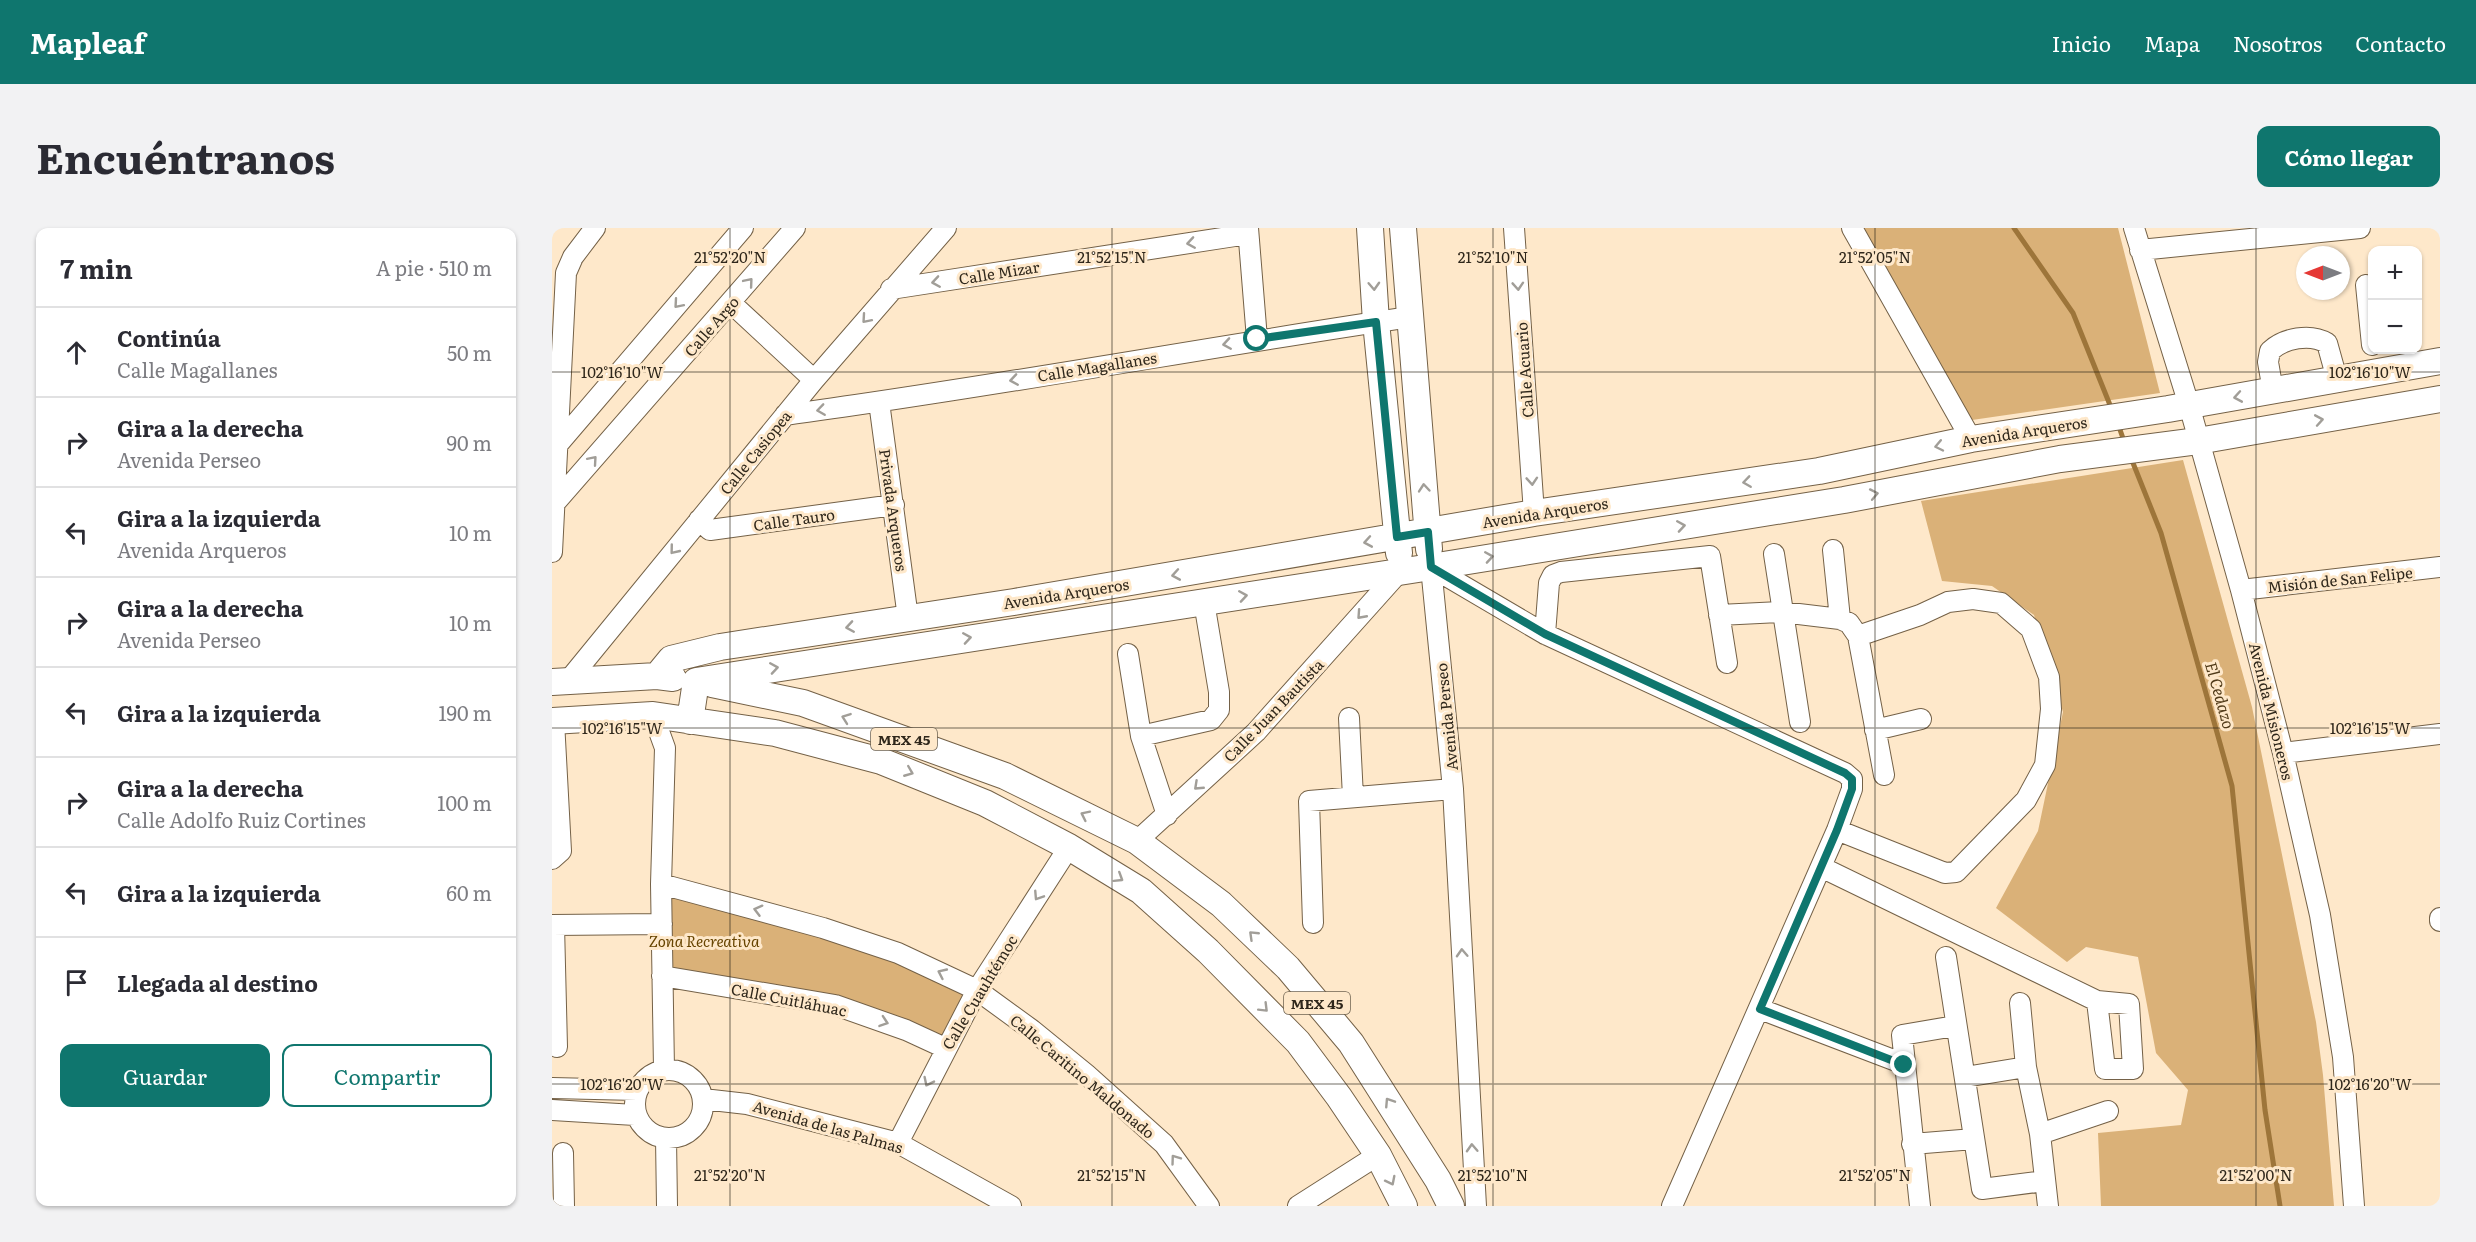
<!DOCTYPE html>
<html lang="es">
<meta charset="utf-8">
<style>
:root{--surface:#fff;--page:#f2f2f3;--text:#2b2b33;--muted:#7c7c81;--line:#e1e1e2;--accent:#0f766e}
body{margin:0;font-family:Literata,serif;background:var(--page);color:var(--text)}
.controls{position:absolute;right:18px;top:18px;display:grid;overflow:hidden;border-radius:12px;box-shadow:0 2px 4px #0004}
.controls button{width:54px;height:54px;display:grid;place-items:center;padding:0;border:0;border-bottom:2px solid var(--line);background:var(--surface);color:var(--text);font:30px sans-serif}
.compass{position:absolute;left:1744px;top:18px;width:54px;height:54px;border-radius:50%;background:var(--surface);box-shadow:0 2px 4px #0004;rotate:270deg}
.stop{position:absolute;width:18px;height:18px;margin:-14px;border:4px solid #0f766e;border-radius:50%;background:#fff}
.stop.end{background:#0f766e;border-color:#fff;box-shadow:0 2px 6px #0008}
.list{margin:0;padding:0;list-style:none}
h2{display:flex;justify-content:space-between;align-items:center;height:78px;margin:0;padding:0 24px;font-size:26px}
h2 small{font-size:20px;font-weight:400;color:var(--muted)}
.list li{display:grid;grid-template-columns:39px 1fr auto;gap:18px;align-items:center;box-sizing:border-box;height:90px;padding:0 24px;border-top:2px solid var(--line)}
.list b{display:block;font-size:22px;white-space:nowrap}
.list p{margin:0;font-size:20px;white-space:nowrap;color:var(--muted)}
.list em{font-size:20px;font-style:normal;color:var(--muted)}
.actions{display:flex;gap:12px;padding:18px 24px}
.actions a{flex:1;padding:14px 0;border:2px solid var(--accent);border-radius:12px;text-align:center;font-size:21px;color:var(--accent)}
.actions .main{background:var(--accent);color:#fff}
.icon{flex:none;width:33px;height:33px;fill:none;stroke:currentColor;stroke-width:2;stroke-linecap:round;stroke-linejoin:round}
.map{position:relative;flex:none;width:1888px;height:978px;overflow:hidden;border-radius:12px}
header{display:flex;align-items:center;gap:36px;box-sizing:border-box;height:84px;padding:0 30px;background:var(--accent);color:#fff}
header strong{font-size:28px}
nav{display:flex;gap:33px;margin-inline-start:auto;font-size:21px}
.intro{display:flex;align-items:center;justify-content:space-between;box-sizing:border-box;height:144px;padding:0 36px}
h1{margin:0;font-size:42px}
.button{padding:15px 27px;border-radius:12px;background:var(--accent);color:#fff;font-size:21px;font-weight:700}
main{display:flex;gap:36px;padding:0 36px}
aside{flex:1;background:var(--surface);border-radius:12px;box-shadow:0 2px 4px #0004}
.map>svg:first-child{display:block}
.green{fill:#dab178}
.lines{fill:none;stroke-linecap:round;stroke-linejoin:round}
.stream{stroke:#9d753a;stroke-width:5}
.minor-casing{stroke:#746147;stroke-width:22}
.major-casing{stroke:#746147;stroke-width:28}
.minor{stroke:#fff;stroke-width:20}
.major{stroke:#fff;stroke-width:26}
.oneway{stroke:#a19e98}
.route{stroke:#0f766e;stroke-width:8}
.ticks{fill:none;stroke:#2f271b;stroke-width:1.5;stroke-opacity:0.45}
.labels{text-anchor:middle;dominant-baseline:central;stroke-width:6;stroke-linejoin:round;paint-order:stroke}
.shield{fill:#fee8ca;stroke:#6d6150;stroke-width:1.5}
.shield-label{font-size:14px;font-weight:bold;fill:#2f271b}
.street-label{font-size:15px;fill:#2f271b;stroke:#fee8ca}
.park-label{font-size:15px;font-style:italic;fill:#674401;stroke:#fee8ca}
.water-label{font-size:16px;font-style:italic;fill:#513b19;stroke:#fee8ca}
.ticks-label{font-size:15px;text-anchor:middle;fill:#2f271b;stroke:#fee8ca;stroke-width:6;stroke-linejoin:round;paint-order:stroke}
</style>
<header>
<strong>Mapleaf</strong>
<nav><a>Inicio</a><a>Mapa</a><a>Nosotros</a><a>Contacto</a></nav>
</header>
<div class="intro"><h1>Encuéntranos</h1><a class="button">Cómo llegar</a></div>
<main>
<aside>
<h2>7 min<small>A pie · 510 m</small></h2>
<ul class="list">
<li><svg class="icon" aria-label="ahead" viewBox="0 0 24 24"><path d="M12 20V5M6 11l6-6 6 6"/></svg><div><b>Continúa</b><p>Calle Magallanes</p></div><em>50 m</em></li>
<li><svg class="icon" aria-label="right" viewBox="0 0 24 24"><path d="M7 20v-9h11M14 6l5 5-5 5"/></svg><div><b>Gira a la derecha</b><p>Avenida Perseo</p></div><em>90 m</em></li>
<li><svg class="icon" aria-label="left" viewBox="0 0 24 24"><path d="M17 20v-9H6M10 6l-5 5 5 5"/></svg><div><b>Gira a la izquierda</b><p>Avenida Arqueros</p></div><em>10 m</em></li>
<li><svg class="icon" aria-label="right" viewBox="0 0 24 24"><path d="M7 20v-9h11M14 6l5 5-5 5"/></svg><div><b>Gira a la derecha</b><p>Avenida Perseo</p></div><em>10 m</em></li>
<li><svg class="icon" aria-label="left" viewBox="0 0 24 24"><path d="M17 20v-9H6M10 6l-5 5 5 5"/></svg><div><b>Gira a la izquierda</b></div><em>190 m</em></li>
<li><svg class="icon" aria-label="right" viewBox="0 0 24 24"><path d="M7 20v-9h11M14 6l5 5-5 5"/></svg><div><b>Gira a la derecha</b><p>Calle Adolfo Ruiz Cortines</p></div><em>100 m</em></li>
<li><svg class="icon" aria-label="left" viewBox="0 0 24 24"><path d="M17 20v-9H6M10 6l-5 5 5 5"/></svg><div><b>Gira a la izquierda</b></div><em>60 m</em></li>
<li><svg class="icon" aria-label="arrive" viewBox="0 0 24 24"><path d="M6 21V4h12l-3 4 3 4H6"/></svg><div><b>Llegada al destino</b></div></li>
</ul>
<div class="actions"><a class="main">Guardar</a><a>Compartir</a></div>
</aside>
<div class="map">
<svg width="1888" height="978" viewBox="0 0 1888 978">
<rect width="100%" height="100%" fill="#fee8ca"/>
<path class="green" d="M1311,0H1566L1608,165L1420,192Z
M1631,232L1700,479L1764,794L1771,847L1782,978H1549L1546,905L1629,897L1636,862L1604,825L1586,729L1534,719L1515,734L1444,680L1486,603L1511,484L1482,387L1440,358L1390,353L1369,273Z
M109,656L271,700L425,762L393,820L354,802L110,748Z"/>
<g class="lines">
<path class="stream" d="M1462,0L1521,85L1560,182
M1566,196L1573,216
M1579,230L1609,305L1680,558L1713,882L1728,978"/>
<defs>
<path id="minor" d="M696,0L705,111
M962,0L982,285
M1300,0L1419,211
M1582,0L1637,177L1689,362L1731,525L1768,687L1791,829L1802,978
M1588,22L1808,0
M1814,57L1820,117
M339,61L696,6
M179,75L262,152
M1721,163L1716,134L1718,123C1732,110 1758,105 1775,115L1785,151
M327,174L356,390
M233,187C442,159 649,120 858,89
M7,215L191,0
M2,276L243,0
M147,292L158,302L342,277
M1281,322L1288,391
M0,324L14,45L21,29L43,0
M1222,326L1248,494
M879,339L993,406L1293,545L1300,551V561L1285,602L1120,978
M879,339L901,561L924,978
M1689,362L1888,339
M1167,387L1230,384L1288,391L1297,395L1306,408L1332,547
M993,406L997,355L1001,347L1009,344L1158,328L1175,435
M576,426L589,508L615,587
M16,453L262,152L394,0
M101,487L113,520L109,656L112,841
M797,490L801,569
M1323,502L1369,491
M589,508L659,492L667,482V464L652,374
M1731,525L1888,506
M1285,602L1393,645L1404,644L1474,572L1493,537L1499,481L1497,449L1479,401L1449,375L1421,371L1396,374L1368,387L1306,408
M585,613L704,504L848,343
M0,631L9,623L2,493
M1269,639L1545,773
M109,656L271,700L346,725L425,762L480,802L534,846L612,916L657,978
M1888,690V693
M761,695L757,573L901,561
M0,697L110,696
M2,697L5,819
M1394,729L1430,961L1492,953
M110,748L283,777L354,802L393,820
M1545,773L1577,776L1581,841H1553Z
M1468,775L1474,839L1488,906L1496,978
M1208,781L1352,836
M83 876a34 34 0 1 1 68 0a34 34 0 1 1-68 0Z
M1413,849L1474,839
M0,860L85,862
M151,871L195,876L346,915L459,978
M0,882L83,887
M1488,906L1556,883
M114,910L115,978
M346,915L425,762L517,619
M1360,916L1422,911
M11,925L12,978
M746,978L826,927
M1368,978L1350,807L1403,798"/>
<path id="major" d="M818,0L824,94L847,325
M851,0L877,321
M105,448L119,431L168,419L462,374L982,285L1267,243L1419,211L1616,181L1888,133
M0,454L105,448L121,450
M160,456L251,475L453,548L585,613L669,676L736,740L799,815L886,952L899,978
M0,493L101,487L223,505L329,533L433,575L517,619L589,663L656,723L746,814L787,869L826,927L852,978
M138,493L144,453L879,339L1292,272L1508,231L1646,213L1888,171"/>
</defs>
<use href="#minor" class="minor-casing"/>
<use href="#major" class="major-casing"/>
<use href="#minor" class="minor"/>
<use href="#major" class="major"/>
</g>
<defs><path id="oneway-chevron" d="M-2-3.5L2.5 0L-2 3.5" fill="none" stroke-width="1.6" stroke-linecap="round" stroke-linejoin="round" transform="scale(1.5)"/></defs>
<g class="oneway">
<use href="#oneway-chevron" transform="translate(639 15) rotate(171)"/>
<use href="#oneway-chevron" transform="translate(197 54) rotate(-50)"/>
<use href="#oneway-chevron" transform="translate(384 54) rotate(171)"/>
<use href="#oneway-chevron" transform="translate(822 58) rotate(87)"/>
<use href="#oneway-chevron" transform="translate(966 58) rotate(86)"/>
<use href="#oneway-chevron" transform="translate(126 76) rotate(131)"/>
<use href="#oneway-chevron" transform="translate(314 91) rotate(131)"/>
<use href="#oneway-chevron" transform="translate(675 116) rotate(171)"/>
<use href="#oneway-chevron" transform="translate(462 152) rotate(171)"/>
<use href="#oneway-chevron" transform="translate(1686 169) rotate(170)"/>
<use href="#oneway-chevron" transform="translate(269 182) rotate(172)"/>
<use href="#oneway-chevron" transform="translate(1767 192) rotate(-10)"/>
<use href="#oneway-chevron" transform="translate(1387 218) rotate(168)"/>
<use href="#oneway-chevron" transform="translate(41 232) rotate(-49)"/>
<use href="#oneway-chevron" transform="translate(980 253) rotate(86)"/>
<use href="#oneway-chevron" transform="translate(1195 254) rotate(172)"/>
<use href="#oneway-chevron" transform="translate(872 260) rotate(-95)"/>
<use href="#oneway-chevron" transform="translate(1322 266) rotate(-11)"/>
<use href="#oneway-chevron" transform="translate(1129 298) rotate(-9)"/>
<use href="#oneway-chevron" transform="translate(816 314) rotate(170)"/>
<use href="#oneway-chevron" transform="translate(122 322) rotate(129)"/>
<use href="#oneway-chevron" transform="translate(937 329) rotate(-9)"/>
<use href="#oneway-chevron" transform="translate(624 347) rotate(170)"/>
<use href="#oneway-chevron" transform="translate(691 368) rotate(-9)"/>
<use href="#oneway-chevron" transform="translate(809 387) rotate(132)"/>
<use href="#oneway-chevron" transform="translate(298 399) rotate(171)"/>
<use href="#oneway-chevron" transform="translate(415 410) rotate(-9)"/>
<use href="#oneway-chevron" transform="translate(222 440) rotate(-9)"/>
<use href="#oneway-chevron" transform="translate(294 490) rotate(-160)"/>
<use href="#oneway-chevron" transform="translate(357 544) rotate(22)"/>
<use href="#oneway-chevron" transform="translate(646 558) rotate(137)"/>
<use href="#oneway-chevron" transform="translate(533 587) rotate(-154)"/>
<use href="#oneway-chevron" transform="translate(567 650) rotate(32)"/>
<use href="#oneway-chevron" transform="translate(486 668) rotate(123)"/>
<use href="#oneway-chevron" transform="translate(206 682) rotate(-165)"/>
<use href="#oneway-chevron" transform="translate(701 707) rotate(-136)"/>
<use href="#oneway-chevron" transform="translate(910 725) rotate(-93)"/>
<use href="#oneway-chevron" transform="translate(390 745) rotate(-155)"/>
<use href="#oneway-chevron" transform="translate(712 780) rotate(45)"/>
<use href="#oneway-chevron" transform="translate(332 794) rotate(19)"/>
<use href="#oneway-chevron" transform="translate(376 854) rotate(116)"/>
<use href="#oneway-chevron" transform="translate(837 874) rotate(-123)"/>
<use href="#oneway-chevron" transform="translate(920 920) rotate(-93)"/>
<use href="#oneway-chevron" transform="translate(623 931) rotate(-126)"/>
<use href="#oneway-chevron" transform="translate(839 953) rotate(63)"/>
</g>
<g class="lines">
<path class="route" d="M705,111L824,94L845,309L876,304L879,339L993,406L1293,545L1300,551V561L1285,602L1208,781L1352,837"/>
</g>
<path class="ticks" d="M178,0V978M560,0V978M941,0V978M1323,0V978M1704,0V978M0,144H1888M0,500H1888M0,856H1888"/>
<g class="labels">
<g class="shield">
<rect x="319" y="500" width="66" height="22" rx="4.5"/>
<rect x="732" y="764" width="66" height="22" rx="4.5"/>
</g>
<g class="shield-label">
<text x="352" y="511">MEX 45</text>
<text x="765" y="775">MEX 45</text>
</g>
<g class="street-label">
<text transform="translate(447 44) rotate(-9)">Calle Mizar</text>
<text transform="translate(159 98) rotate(-49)">Calle Argo</text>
<text transform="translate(545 138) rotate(-9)">Calle Magallanes</text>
<text transform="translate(972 142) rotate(-94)">Calle Acuario</text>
<text transform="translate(1472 203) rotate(-9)">Avenida Arqueros</text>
<text transform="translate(203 224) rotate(-51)">Calle Casiopea</text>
<text transform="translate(342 282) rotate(82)">Privada Arqueros</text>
<text transform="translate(993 284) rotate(-9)">Avenida Arqueros</text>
<text transform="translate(242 291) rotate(-8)">Calle Tauro</text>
<text transform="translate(1788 351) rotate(-6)">Misión de San Felipe</text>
<text transform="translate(514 365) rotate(-9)">Avenida Arqueros</text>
<text transform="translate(721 482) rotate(-46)">Calle Juan Bautista</text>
<text transform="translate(1720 483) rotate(76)">Avenida Misioneros</text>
<text transform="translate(894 489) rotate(-96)">Avenida Perseo</text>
<text transform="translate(427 764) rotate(-59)">Calle Cuauhtémoc</text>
<text transform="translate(237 771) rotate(11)">Calle Cuitláhuac</text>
<text transform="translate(531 848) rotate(40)">Calle Caritino Maldonado</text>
<text transform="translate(276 898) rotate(16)">Avenida de las Palmas</text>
</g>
<g class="park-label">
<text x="152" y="712">Zona Recreativa</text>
</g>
<g class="water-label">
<text transform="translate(1669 467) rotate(74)">El Cedazo</text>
</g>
</g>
<g class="ticks-label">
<text x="178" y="35">21°52'20"N</text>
<text x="560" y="35">21°52'15"N</text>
<text x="941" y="35">21°52'10"N</text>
<text x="1323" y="35">21°52'05"N</text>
<text x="1818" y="150">102°16'10"W</text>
<text x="70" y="150">102°16'10"W</text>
<text x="1818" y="506">102°16'15"W</text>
<text x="70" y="506">102°16'15"W</text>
<text x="1818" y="862">102°16'20"W</text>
<text x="70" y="862">102°16'20"W</text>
<text x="178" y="953">21°52'20"N</text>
<text x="560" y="953">21°52'15"N</text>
<text x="941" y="953">21°52'10"N</text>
<text x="1323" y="953">21°52'05"N</text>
<text x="1704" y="953">21°52'00"N</text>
</g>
</svg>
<div class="controls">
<button>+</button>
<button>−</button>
</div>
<svg class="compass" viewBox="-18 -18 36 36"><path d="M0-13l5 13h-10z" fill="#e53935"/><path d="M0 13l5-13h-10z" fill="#7c7c81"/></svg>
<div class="stop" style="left:705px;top:111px"></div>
<div class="stop end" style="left:1352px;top:837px"></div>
</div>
</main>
